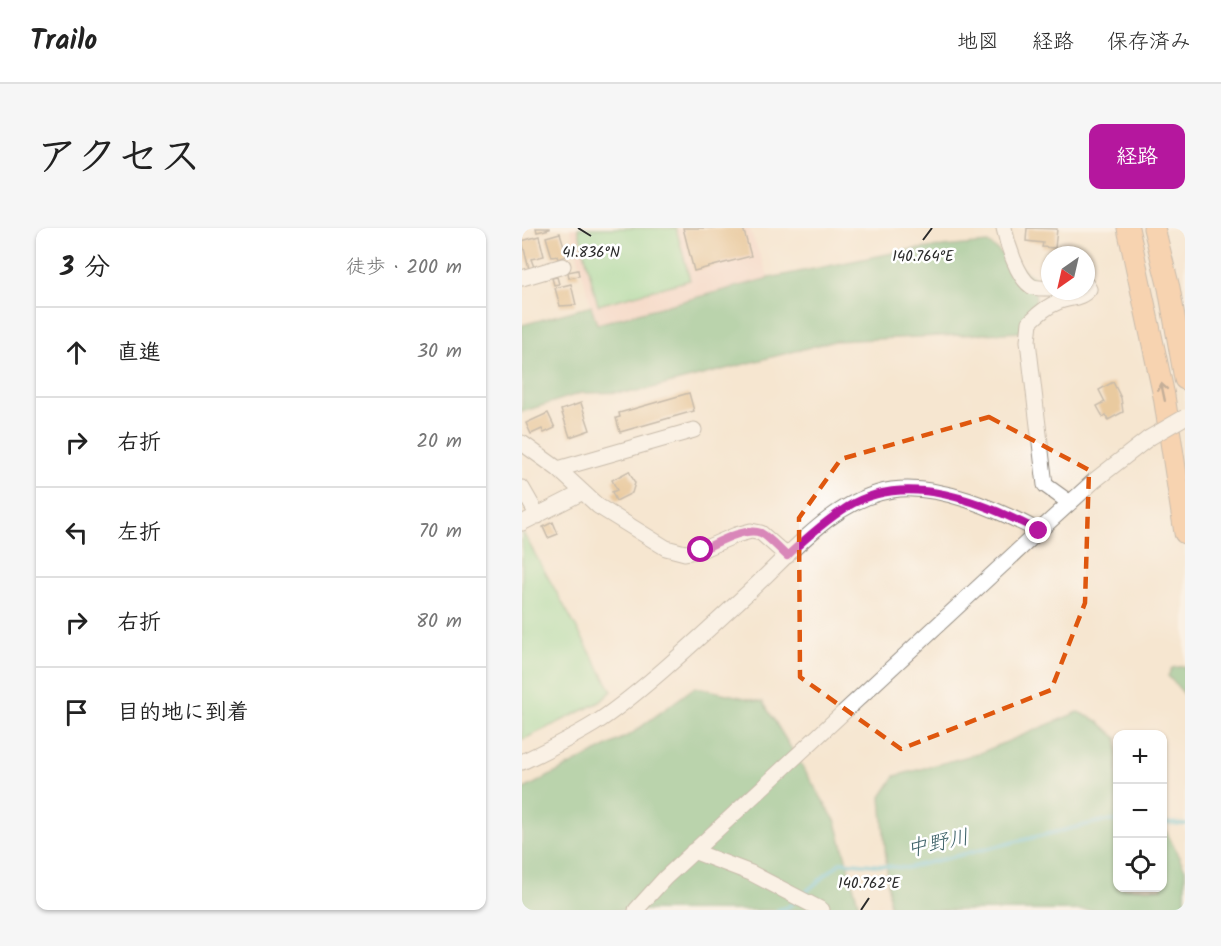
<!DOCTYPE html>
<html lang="ja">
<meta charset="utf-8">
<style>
:root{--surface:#fff;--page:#f6f6f6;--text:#222;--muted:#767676;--line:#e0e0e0;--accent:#b5179e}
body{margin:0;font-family:Kalam,"Klee One",sans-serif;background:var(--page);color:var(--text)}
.controls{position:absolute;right:18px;bottom:18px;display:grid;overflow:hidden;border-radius:12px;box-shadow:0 2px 4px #0004}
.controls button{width:54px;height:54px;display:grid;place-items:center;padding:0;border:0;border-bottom:2px solid var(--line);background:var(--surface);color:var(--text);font:30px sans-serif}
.compass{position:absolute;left:519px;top:18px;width:54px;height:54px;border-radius:50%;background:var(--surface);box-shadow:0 2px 4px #0004;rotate:214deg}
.stop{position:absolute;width:18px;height:18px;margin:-14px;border:4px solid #b5179e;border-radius:50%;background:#fff}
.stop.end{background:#b5179e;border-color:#fff;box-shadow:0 2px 6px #0008}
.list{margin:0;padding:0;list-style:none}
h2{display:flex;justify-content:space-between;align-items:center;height:78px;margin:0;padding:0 24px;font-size:26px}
h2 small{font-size:20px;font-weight:400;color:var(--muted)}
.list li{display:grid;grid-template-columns:39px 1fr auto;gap:18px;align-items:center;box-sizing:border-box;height:90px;padding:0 24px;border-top:2px solid var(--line)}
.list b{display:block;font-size:22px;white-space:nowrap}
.list em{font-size:20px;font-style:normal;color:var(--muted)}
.icon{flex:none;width:33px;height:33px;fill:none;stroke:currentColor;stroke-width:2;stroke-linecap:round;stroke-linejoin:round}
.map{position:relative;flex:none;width:663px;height:682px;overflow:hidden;border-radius:12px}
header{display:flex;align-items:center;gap:36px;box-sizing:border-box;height:84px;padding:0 30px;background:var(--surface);border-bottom:2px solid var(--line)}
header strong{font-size:28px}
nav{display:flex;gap:33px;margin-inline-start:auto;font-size:21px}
.intro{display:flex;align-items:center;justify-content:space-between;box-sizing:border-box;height:144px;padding:0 36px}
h1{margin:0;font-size:42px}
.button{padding:15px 27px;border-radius:12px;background:var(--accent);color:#fff;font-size:21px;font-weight:700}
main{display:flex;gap:36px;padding:0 36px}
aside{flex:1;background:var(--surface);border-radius:12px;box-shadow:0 2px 4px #0004}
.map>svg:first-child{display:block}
.built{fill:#f7d1c6}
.green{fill:#8ddc9a;stroke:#5c8462;stroke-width:1.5}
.forest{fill:#72bc82;stroke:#4e7456;stroke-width:1.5}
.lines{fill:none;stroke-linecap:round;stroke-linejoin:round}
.stream{stroke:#59c1d6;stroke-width:4}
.building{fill:#daa965}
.minor-casing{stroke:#90887e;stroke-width:17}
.highway-casing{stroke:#90887e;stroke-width:23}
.minor{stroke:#fff;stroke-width:15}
.highway{stroke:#f9bc8a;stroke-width:21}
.minor-bridge-casing{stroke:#90887e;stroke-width:17;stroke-linecap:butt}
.minor-bridge{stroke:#fff;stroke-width:15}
.oneway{stroke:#886c56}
.route{stroke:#b5179e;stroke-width:8}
.marked{fill:none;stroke:#df570e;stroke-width:4.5;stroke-dasharray:12 8;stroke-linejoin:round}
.ticks{fill:none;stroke:#2b2b2b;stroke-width:2}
.labels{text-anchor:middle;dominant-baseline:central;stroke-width:5;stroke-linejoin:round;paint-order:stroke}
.water-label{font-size:21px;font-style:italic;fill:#3b6067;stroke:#fff}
.ticks-label{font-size:15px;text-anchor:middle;fill:#2b2b2b;stroke:#fff;stroke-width:5;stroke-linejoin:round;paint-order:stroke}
</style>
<header>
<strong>Trailo</strong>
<nav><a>地図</a><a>経路</a><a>保存済み</a></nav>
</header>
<div class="intro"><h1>アクセス</h1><a class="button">経路</a></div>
<main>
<aside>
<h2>3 分<small>徒歩 · 200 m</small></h2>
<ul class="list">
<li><svg class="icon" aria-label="ahead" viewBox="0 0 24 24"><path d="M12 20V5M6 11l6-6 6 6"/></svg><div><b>直進</b></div><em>30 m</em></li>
<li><svg class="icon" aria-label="right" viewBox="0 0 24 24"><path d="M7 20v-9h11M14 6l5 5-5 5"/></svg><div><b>右折</b></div><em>20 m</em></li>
<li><svg class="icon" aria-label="left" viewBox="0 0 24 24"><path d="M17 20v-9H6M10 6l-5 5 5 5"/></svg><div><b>左折</b></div><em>70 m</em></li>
<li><svg class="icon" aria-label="right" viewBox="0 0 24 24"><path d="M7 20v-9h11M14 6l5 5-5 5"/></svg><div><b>右折</b></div><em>80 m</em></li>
<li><svg class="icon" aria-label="arrive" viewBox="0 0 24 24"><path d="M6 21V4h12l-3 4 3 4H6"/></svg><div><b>目的地に到着</b></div></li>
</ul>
</aside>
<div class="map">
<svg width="663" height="682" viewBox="0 0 663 682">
<rect width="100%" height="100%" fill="#fff"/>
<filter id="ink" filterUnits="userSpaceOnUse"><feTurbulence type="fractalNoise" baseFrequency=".0167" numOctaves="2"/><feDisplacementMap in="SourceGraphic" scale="12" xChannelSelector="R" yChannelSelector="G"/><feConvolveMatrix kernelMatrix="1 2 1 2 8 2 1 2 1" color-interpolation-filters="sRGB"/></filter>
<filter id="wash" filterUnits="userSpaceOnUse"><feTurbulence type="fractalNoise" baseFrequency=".008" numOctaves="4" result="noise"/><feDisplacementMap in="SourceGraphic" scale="24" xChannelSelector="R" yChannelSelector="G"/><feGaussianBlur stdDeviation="1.35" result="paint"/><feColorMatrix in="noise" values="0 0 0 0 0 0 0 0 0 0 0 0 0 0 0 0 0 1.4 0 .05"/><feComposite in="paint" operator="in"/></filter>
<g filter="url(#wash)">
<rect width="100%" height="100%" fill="#f6e6d0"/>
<path class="built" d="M48,0H227L247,50L74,96Z"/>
<path class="green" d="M56,0H154L168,52L76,77Z
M0,303L90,463L78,474L0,512Z"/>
<path class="forest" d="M466,15L513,51L514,82L502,104L312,113L115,164L59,165L0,184V97L69,78L75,96L247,50L385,22Z
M663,438V467L646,448L650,440Z
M173,459L241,474L314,594L338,682H0V562L109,506Z
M556,484L576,493L595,510L596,660H640L641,597L663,641V682H368L359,569L373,548L458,525Z"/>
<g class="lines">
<path class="stream" d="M640,595L663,596
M279,668L319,634L384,640L580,593H596
M256,682L266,679L273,673"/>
</g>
<g id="blocks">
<path class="building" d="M14,0H28V1L15,4Z
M161,0H221L229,28L172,43Z
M505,0L535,1L533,20L520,19L521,15L504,13Z
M38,5L45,28L36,31L35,28L30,29L24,9Z
M17,8L22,28L9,31L12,39L7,41L0,13Z
M56,42L57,48L47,50L46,44Z
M35,49L37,56L32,57L30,50Z
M49,56L54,77L38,78L33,60Z
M591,154L599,170L601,184L586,192L584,187L581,189L575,178L583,174L577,162Z
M167,165L172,183L98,204L94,190L98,189L97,185Z
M59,175L68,202L48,209L39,182Z
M26,185L33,200L22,205L20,201L9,206L4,195Z
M107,243L113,255L110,265L94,273L90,264L95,262L90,252Z
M31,294L36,306L26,310L21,299Z"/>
</g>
</g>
<g filter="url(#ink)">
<use href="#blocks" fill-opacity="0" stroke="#90887e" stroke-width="1.5"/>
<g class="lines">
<defs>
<path id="minor" d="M482,0C485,15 495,49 509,58C514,61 522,60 528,60
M0,50L41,38
M0,215L36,241L76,278L144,320L163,325L179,322L214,307L229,303L239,305L265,328
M36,241L172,202
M0,260L16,288
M548,275L523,257L506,113L508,94C516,86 525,78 536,74C548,69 559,71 567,61L564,56
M0,295L61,264
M0,534C25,522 49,510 72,496C96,481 119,461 140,443C171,416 201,388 231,360C271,323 313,271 370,262C417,255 476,282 517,303
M171,623L229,645L300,682
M114,682L143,650L517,303L573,252L627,210"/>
<path id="highway" d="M606,0L642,168L663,305
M632,0L647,60L663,151"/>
</defs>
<use href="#minor" class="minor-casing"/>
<use href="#highway" class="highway-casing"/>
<use href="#minor" class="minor"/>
<use href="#highway" class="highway"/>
<defs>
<path id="minor-bridge" d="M627,210L663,189"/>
</defs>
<use href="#minor-bridge" class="minor-bridge-casing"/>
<use href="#minor-bridge" class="minor-bridge"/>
</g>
<defs><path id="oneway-shaft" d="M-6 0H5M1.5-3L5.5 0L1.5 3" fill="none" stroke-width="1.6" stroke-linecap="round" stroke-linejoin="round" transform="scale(1.5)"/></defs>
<use class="oneway" href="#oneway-shaft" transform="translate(641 164) rotate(-102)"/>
</g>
<g class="lines" filter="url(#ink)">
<path class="route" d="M179,322C193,316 223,298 239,305C248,310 257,321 265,328C284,310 303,293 325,279C385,242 461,274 517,303"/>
</g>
<path d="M0 0H663V682H0ZM467,189L567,242L563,375L529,462L379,521L278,449L277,290L319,231Z" fill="#f6e6d0" fill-opacity=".55" fill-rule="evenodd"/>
<path class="marked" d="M467,189L567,242L563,375L529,462L379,521L278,449L277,290L319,231Z"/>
<path class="ticks" d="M56,0L69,8M401,12L410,0M339,682L347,670"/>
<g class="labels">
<g class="water-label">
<text transform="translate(416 616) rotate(-12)">中野川</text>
</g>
</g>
<g class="ticks-label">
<text x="69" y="29">41.836°N</text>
<text x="401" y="33">140.764°E</text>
<text x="347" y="660">140.762°E</text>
</g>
</svg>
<div class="controls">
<button>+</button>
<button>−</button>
<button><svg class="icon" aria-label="locate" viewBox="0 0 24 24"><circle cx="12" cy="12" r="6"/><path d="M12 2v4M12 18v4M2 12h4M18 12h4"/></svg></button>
</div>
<svg class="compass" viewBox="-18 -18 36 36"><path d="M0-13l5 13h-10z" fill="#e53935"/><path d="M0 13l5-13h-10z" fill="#767676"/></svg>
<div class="stop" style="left:179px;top:322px"></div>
<div class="stop end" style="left:517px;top:303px"></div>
</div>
</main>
